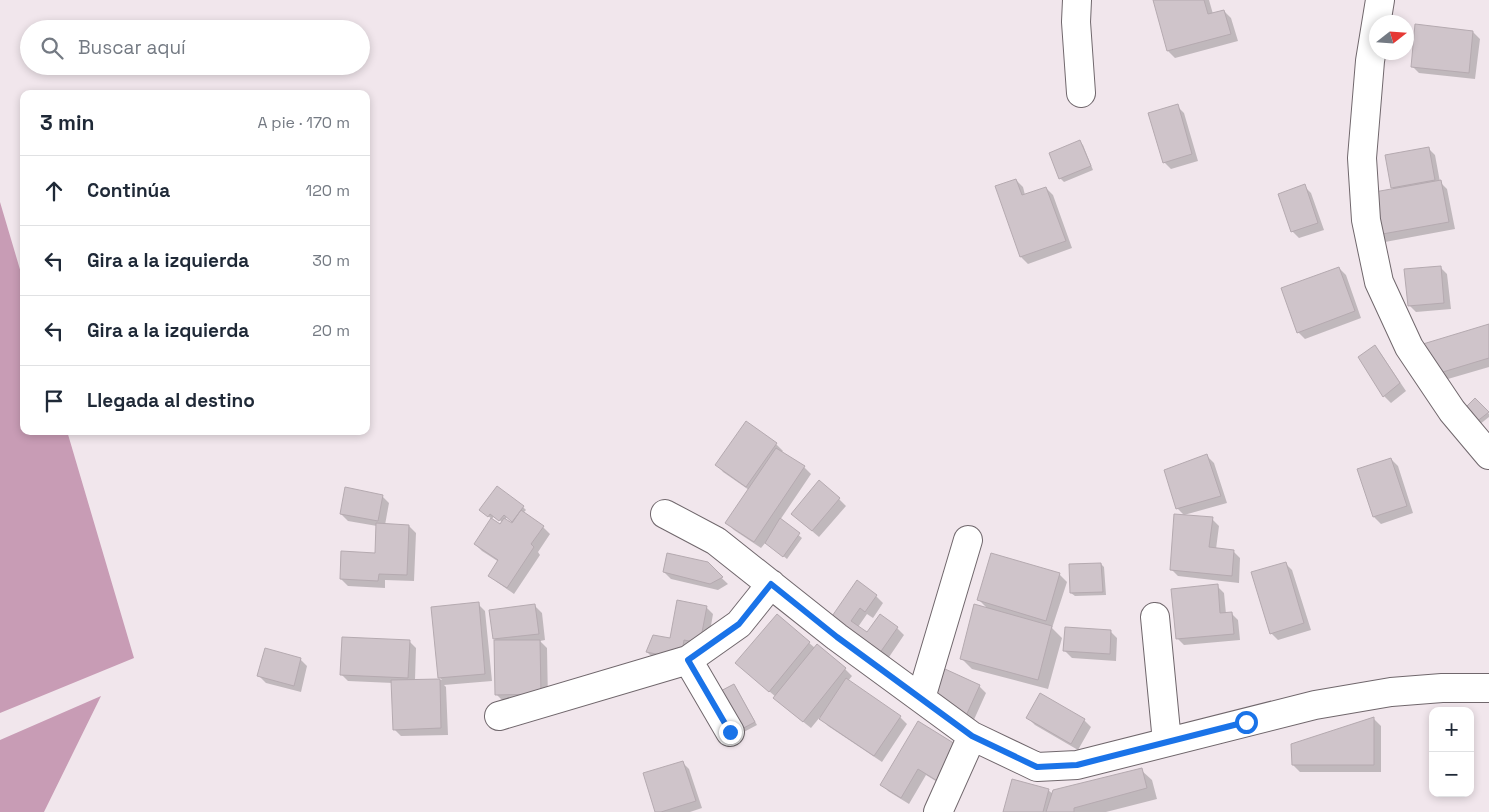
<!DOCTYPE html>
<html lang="es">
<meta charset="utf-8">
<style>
:root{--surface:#fff;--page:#f6f6f7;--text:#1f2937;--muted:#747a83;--line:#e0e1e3}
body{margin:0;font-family:"Space Grotesk",sans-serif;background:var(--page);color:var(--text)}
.controls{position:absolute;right:15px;bottom:15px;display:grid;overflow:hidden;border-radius:10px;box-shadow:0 2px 8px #0003}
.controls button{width:45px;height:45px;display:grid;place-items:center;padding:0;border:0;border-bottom:1px solid var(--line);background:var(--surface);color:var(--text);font:25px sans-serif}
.compass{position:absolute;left:1369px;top:15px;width:45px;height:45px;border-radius:50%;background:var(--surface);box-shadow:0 2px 8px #0003;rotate:73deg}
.stop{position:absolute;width:15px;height:15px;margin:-11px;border:4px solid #1a73e8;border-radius:50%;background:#fff}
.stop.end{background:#1a73e8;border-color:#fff;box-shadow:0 1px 5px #0008}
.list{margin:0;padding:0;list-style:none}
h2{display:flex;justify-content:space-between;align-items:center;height:65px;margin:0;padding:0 20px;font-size:21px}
h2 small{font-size:16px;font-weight:400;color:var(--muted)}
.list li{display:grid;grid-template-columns:32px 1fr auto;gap:15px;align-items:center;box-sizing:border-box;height:70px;padding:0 20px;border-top:1px solid var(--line)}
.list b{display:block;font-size:19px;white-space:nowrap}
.list em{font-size:16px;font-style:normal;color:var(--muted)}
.icon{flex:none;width:28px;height:28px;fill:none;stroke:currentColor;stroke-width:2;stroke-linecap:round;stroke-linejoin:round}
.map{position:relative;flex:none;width:1489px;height:812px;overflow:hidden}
.search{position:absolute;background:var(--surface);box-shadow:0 2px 8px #0003;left:20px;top:20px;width:350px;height:55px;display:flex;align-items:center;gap:12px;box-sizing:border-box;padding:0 18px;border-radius:28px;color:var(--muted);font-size:19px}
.panel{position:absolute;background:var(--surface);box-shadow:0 2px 8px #0003;left:20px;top:90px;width:350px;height:345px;border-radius:10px}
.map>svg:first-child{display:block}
.forest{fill:#c89cb5}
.shadow{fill:#0003;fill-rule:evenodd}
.building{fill:#cfc4ca;stroke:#b5aab0}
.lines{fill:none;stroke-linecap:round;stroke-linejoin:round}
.minor-casing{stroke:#70676c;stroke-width:30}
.minor{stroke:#fff;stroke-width:28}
.route{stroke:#1a73e8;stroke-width:6}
</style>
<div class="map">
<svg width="1489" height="812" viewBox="0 0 1489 812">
<rect width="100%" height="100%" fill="#f1e6ec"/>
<path class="forest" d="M0,202L24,283V431H67L134,658L0,713Z
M101,696L44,812H0V740Z"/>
<path class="shadow" d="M1154,0H1209L1213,14L1224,11L1231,18L1238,41L1175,58L1168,51Z
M1473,32L1480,39L1475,79L1419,73L1412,66Z
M1177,106L1184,113L1198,161L1171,169L1164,162Z
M1080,142L1083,145L1093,170L1064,182L1060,178Z
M1428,148L1435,155L1440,182L1447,189L1455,229L1385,242L1378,235L1395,190L1393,188Z
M1016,180L1023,187L1025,195L1046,188L1053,195L1072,248L1028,264L1021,257L997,187Z
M1304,186L1311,193L1324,230L1299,238L1292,231Z
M1440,267L1447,274L1451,309L1416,312L1409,305Z
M1339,268L1346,275L1361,318L1305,339L1298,332Z
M1489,325V367L1441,381L1425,345Z
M1374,347L1381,354L1406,391L1391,403L1384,396L1360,358Z
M1475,399L1489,414V417L1475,428Z
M776,444L783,451L781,453L804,467L811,474L780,520L802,538L787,559L766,542L761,548L734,530L727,523L749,490L723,472L717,465Z
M1207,456L1214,463L1227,503L1184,515L1177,508Z
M1391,459L1398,466L1413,513L1381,524L1374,517Z
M382,496L389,503L385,525L409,526L416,533L414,581L385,580V588L348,586L341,579L376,554L377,526L348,521L341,514Z
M839,499L846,506L819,537L792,514Z
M523,507L526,510L523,513L543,527L550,534L538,552L540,555L514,594L497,582L490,575L499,562L482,551L475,544L502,522L494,516L492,519L484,513ZM507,517L514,523L513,525L505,520Z
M1212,519L1219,526L1216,549L1233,551L1240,558L1239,583L1178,576L1171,569Z
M1285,563L1292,570L1311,630L1278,640L1271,633Z
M707,564L728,584L718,590L671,579L664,572Z
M1101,564L1104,567L1106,595L1075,596L1071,593Z
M1059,574L1067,582L1052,628L1062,638L1048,689L972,669L961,658L989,610L978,599Z
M1217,586L1224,593L1226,614L1231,613L1238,620L1240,640L1184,645L1177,638Z
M876,596L883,603L873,618L867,614L858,627L867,634L880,616L897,628L904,635L885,663L829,622Z
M478,604L485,611L492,681L444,685L446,687L448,735L401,736L394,729L393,683L348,681L341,674L409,641L416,648L415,680H442L440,678Z
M535,606L542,613L545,640L540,641L547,648L548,701H503L496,694L497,641L494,639Z
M706,607L713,614L707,649L654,659L647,652L671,639Z
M777,615L815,648L817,646L845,669L852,676L848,681L900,717L907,724L882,762L828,726L820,717L811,728L782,705L776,697L744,670Z
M1110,631L1117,638L1116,661L1072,658L1065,651Z
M300,659L307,666L301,692L266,683L259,676Z
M734,685L737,689L757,725L740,734Z
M979,686L986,693L972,724L932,701Z
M1040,695L1084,720L1091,727L1078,750L1035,725L1028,718Z
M1374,719L1381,726V772H1300L1293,765Z
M918,723L947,788L926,775L909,804L888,791L882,784Z
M682,762L689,769L702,808L690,812H656Z
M1141,770L1152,780L1157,799L1106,812H1005L1048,790L1053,794Z"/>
<path class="building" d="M1153,0H1204L1208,14L1224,10L1231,34L1167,51Z
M1415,24L1473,31L1469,73L1411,67Z
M1178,104L1192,154L1163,163L1148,113Z
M1080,140L1091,166L1059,179L1049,153Z
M1429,147L1435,180L1391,188L1385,155Z
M1016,179L1022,195L1046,187L1066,241L1020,257L995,186Z
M1441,180L1449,222L1377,235L1369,193Z
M1305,184L1318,223L1291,232L1278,194Z
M1441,266L1444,303L1408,306L1404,269Z
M1339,267L1355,311L1297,333L1281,288Z
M1489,324V358L1433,375L1423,344Z
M1375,345L1400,383L1383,397L1358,357Z
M1475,398L1489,412L1471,426L1460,413Z
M746,421L777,443L746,487L715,465Z
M776,448L805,466L754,542L725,523Z
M1207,454L1221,496L1176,509L1164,470Z
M1391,458L1407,506L1373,517L1357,469Z
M819,480L840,498L812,531L791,514Z
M497,486L524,506L512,522L504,515L499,521L490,514L488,517L479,510Z
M345,487L383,495L378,521L340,514Z
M521,510L544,526L531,544L534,547L507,588L488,576L498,560L474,544L491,518L500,524L504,518L512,523Z
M1174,514L1213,517L1209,547L1234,550L1232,576L1170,570Z
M780,518L800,533L783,557L765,543Z
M376,523L409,525L407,575L379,574L378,581L340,579L341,551L375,553Z
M667,553L708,562L723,577L710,584L663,572Z
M991,553L1060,573L1046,621L977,600Z
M1286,562L1304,623L1270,634L1251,572Z
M1101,563L1103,592L1070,593L1069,564Z
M857,580L877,595L865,612L860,608L851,621L867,632L880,614L898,627L877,657L828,622Z
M1218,584L1220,613L1232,612L1234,634L1176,639L1171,589Z
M677,600L707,606L700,643L684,640L681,659L646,652L653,635L670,638Z
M479,602L485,674L438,678L431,607Z
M535,604L539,634L493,639L489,610Z
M974,604L1052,626L1038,680L960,659Z
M777,614L810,642L769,692L735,663Z
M1065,627L1111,630L1110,654L1063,651Z
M342,637L410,640L408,678L340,675Z
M494,640H540L541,694L495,695Z
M817,644L846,668L803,722L773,698Z
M265,648L301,658L294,686L257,676Z
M945,669L980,685L965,718L930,701Z
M846,678L901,716L874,756L819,719Z
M440,679L441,728L393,730L391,680Z
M734,684L755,722L736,732L715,694Z
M1040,693L1085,719L1071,744L1026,718Z
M1374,717V765H1292L1291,744Z
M918,721L960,747L939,782L918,769L901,798L880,785Z
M683,761L696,801L661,812H655L643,773Z
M1142,768L1147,788L1074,808V812H1046L1053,790Z
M1012,779L1049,789L1043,812H1003Z"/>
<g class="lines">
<defs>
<path id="minor" d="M1077,0L1076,22L1081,93
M1380,0L1370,61L1362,158L1366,220L1379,282L1409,347L1452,411L1489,455
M665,514L716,541L837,637L972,736L1037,767L1077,765L1315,705L1391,692L1442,688H1489
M1155,617L1167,742
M688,660L730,732
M921,698L968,540
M499,716L688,660L739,624L771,584
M938,812L972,736"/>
</defs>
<use href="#minor" class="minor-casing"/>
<use href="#minor" class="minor"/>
</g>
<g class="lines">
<path class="route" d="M730,732L688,660L739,624L771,584L837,637L972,736L1037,767L1077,765L1246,722"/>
</g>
</svg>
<div class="controls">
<button>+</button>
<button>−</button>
</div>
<svg class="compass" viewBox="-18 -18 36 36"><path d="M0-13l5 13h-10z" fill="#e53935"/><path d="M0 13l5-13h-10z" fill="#747a83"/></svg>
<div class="stop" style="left:1246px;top:722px"></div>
<div class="stop end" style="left:730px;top:732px"></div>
<div class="search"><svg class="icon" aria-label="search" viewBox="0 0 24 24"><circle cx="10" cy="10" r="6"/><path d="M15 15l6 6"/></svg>Buscar aquí</div>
<section class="panel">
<h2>3 min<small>A pie · 170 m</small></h2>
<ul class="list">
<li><svg class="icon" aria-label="ahead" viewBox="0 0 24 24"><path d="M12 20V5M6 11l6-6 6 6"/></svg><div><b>Continúa</b></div><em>120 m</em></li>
<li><svg class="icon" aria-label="left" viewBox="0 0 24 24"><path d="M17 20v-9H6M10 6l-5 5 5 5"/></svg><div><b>Gira a la izquierda</b></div><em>30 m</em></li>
<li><svg class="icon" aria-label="left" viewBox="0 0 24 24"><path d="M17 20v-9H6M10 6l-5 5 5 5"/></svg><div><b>Gira a la izquierda</b></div><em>20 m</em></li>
<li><svg class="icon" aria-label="arrive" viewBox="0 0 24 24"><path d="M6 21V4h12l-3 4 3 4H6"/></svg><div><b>Llegada al destino</b></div></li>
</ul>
</section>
</div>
